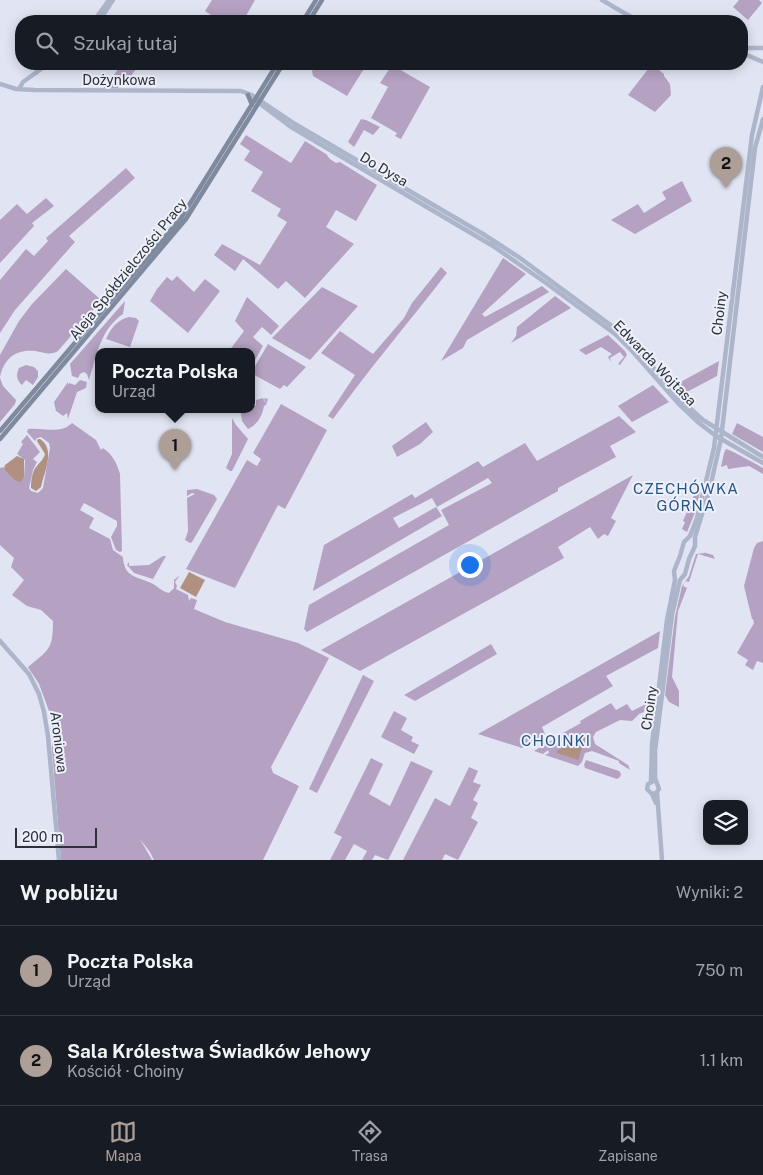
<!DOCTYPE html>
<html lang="pl">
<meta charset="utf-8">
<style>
:root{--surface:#171b24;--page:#20242c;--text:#f1f3f6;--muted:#9ea1a6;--line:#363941;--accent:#ad9e97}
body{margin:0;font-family:"Public Sans",sans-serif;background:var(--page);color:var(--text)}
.controls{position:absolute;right:15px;bottom:15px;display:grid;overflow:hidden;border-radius:10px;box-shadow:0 2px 12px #0003}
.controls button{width:45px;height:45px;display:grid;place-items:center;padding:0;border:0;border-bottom:1px solid var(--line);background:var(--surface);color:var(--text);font:25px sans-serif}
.scale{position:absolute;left:15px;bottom:12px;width:82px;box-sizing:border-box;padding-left:5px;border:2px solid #2c313a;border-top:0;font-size:14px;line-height:18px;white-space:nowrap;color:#2c313a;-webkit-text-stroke:4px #eef0fa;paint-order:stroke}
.you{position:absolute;left:469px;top:564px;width:18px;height:18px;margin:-12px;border:4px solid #fff;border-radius:50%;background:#1a73e8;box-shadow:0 0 0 8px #1a73e833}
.badge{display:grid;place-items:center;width:32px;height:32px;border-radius:50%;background:var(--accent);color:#111;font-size:16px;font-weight:700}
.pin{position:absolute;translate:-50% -41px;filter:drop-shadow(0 1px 2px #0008)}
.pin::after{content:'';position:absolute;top:26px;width:18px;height:15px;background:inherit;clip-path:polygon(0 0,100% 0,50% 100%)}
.popup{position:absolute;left:95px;top:348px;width:160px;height:65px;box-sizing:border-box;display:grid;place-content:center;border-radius:10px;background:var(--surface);filter:drop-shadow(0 1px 4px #0005);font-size:16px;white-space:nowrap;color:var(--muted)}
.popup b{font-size:19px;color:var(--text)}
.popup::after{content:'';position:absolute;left:50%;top:100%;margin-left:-10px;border:10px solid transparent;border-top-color:var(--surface)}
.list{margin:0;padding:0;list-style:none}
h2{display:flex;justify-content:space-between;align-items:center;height:65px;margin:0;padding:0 20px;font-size:21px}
h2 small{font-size:16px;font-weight:400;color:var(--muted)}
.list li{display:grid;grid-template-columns:32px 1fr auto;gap:15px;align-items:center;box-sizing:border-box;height:90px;padding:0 20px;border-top:1px solid var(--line)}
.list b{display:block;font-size:19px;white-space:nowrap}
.list p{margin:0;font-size:16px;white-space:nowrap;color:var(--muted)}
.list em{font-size:16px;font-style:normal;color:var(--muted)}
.icon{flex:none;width:28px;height:28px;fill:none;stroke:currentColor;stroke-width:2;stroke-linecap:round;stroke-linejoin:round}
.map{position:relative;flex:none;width:763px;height:860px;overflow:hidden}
.search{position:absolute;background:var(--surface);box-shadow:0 2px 12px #0003;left:15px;right:15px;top:15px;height:55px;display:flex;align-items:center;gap:12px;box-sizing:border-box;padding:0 18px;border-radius:20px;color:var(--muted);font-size:19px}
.sheet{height:245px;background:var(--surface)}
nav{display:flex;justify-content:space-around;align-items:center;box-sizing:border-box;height:70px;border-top:1px solid var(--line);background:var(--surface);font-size:14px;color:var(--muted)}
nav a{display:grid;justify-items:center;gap:2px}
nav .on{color:var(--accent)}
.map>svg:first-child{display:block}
.green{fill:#b5a1c2}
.water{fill:#af9081}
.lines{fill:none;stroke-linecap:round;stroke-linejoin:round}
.tertiary{stroke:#adb5cb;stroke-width:4.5}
.secondary{stroke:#7f8a9f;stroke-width:4.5}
.labels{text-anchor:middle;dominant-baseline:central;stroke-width:4;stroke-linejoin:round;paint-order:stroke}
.street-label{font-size:14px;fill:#2c313a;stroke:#eef0fa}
.neighbourhood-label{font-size:15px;letter-spacing:1px;fill:#285585;stroke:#eef0fa}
</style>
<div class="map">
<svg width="763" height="860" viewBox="0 0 763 860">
<rect width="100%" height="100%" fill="#e1e5f3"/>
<path class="green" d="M212,0H255L243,21H220L205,11Z
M739,0H759L762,3L748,20L733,7Z
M115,64H140L130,77L126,76L118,88H104L119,68Z
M316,64H360L365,67L347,96L313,76L312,71Z
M652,64L664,74V76L670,84L671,95L655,112L628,95Z
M392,65L430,87L401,139L395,136L397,133L371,118L388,87L380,83Z
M361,119L366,120L380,127L373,135L364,130L354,147L348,142Z
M246,135L291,163L305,141L326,154L330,159L336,163L340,162L377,185L356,221L336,210L326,227L354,244L305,298L286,281L278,289L243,259L235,271L214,255L222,244L260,265L287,222L277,216L281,209L251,191L263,172L244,160L250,151L240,144Z
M126,168L135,178L69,236L75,242L15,310L0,333V280L26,249L34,256L48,241L46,238Z
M682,181L692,201L635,234L611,220L638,204L644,213L666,199L662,192Z
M46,198L54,206L32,223L34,226L0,263V220L17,204L27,214Z
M503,258L526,274L482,314L485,317L542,286L549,292L467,340L463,348L441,361Z
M441,267L447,273C409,322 369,369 333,419L328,416L355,375L321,353L340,331L373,354L404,318L412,303Z
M66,269L100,299V302L58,351C49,356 44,352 35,351C15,349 4,359 0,377V355L19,321L32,304Z
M177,276L194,292L205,279L220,291L188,333L150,301L157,289L167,277L172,281Z
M322,287L358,306L310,360L272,338Z
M555,296L571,308L511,343L516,336L517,327Z
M247,297L279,326L271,335L262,327L253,337L263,346L251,367V351H229L244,331L235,321Z
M125,301L123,314C100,330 97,355 89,380L87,374L84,372L80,374L78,378L72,376L70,364Z
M129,317L136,318L139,321L130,347L106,339C111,328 117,320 129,317Z
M608,335L625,351L627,355L620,365L618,364L624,357L620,352L610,358L611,362L608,357L612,354L601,347L586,355L579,350Z
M268,344L306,367L287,387L284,385L280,389L251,373Z
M719,361L717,376L683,394L675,385Z
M26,365L34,367L38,371V377L33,385L26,380L22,385C16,380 16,375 19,368Z
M0,378L3,386L16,400L15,404L0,422Z
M80,380L87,382L86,388L77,392L68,419L67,413L63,416L56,411L54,402L68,382V385L69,383L75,385Z
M653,385L669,402L632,422L618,406Z
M263,398L266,404L264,398L268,399L266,405L264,406C262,416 258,424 248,429L242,421L240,409H251L256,405V400Z
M281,404L327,430L285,509L278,505L235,588L186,569L247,460L257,466L261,459L253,453Z
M619,416L636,432L610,446L616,457L558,488V491L307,632L304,629L309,605L449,525L441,510L492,483L488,478L437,507L432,498L393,518L399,528L436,507L442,516L313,591L324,545L412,494L415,498L478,461L483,467L525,443L537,461Z
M232,418L236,425L248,439L232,471H230L226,468L232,454Z
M426,422L433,432L420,444L397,457L392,446Z
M72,423L96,440L101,450L103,448C112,454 117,463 120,474L122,551L120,552L116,550L111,537L117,526V521L84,503L80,510L94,518L89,528L110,539L113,550L123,557C124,578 137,576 153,584C159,587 161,591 169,593L174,588V580L180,575L175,582L177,586L176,589L188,595L189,601L191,598L197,600L194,609L225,622L298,643L329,658L271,767L273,773L299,786L263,860H154L150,852L140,839L152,860H61L52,750V719L39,684L28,667C49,650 53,649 53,621L41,610L27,606L12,595L24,580L11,567L14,558L0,545V468L4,467V469L24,479L25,460L17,454L23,444L21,442L27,435L40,452L33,459L37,462L33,470L29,488L31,491L38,493L43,488L50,448L49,443L41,437L37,438L35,441L27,432L28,429C42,427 61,435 72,423Z
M737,423L763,437V452L732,434Z
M726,449C731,450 756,464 763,468V474L749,466L728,469L727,465L721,467L724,453Z
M633,475L611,518L616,521L608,536L604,534L598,539L590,527L558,547L564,558L360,671L321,650Z
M702,483L696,510L687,532L682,529L685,522L683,521L699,484Z
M197,489L214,495L217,499L192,542L190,543L185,540L188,531L187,498L195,494L192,493L187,496V490Z
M763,541V663L757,661L753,670L745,665L748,660L737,653L754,623L753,619H752L744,586L754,548L757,543Z
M703,552L713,555L715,559L698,554L689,582L685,581L683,586L687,588L678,611L672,677L679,691V707L669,702L665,695L675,617L682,586L689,576L696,554L705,553Z
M163,556H166L153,579L134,573L127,565L129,562V566L149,565Z
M660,631L658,648L606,676L613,686L542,727L545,734L522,748L478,734Z
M491,644L497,654L415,701L404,695Z
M363,675L374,681L317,793L309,789Z
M611,703L616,710L627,704L632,711L648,703L645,707L644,712L639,714L632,721L620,720L596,732L593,737L595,744L628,765L630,770L619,763V761L592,751L585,753L582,762L578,766L545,755L549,753L548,750L543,754L534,751L552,740L554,744L556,743L554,738L581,723L580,721Z
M394,711L407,718L401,730L413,737L411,741L419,745L414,754L381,737Z
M371,758L383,764L369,794L390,806L411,761L433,771L388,860L375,855L372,860H362L367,851L354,844L345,860H330L342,837L334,833Z
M586,760L619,771L621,774L620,777L617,779L585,768L584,765Z
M469,767L478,771L473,782L481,785L473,800L478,803L471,818L478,822L458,860L445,854L442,860H403L435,798L450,806Z"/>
<path class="water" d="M38,439H40C56,449 44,472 41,487L36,491L31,488C31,481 32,471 37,466C41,461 43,460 45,454L37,441Z
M17,456L24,459V478L20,482L15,480L4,469L5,465Z
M189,572L205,580L196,597L180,588Z
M582,736H585V739L578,760L557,753V751Z"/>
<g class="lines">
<path class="tertiary" d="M602,0L638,21
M94,21L109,0
M99,21L113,0
M742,48H763
M742,53L763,62
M0,84L16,89L35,90L241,91L252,95L295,124L483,234L520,258L616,329L633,344L683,402L703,420L763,457
M19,89L23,82L48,64
M247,94L291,127L493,246L546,283L615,334L633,352L678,403L699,423L716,436L763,463
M0,641L29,674L39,694L44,712L48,736L59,860
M651,782L652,744L667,620L675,580L674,571L680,556L684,542L690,536L697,518L714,448L752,135L763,87
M652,782L648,784L647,789L652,794L656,803
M657,792L662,860
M652,794L656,793L659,789L655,778V751L672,615L680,580L685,574L689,559L695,546V537L710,488L721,439L755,148L763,119"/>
<path class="secondary" d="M303,21L316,0
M309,21L322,0
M248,95L252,105
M0,431L181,218L277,64
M0,439L186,219L283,64"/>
</g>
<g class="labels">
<g class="street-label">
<text x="119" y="80">Dożynkowa</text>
<text transform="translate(384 169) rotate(31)">Do Dysa</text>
<text transform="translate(128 269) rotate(-51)">Aleja Spółdzielczości Pracy</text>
<text transform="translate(719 313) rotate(-83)">Choiny</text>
<text transform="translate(655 363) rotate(46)">Edwarda Wojtasa</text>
<text transform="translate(649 708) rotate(-82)">Choiny</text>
<text transform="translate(59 742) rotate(83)">Aroniowa</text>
</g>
<g class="neighbourhood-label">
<text x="686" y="488">CZECHÓWKA<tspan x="686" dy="17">GÓRNA</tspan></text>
<text x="556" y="740">CHOINKI</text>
</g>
</g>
</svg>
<div class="controls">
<button><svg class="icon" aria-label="layers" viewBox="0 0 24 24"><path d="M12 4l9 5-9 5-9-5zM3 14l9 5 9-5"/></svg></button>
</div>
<div class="scale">200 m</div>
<div class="you"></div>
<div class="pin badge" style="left:175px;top:470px">1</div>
<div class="popup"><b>Poczta Polska</b>Urząd</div>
<div class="pin badge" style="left:726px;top:188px">2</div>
<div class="search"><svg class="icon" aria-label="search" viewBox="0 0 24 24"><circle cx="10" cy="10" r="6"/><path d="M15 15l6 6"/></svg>Szukaj tutaj</div>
</div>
<section class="sheet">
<h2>W pobliżu<small>Wyniki: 2</small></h2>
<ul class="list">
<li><span class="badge">1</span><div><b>Poczta Polska</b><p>Urząd</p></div><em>750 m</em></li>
<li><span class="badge">2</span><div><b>Sala Królestwa Świadków Jehowy</b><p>Kościół · Choiny</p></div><em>1.1 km</em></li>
</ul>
</section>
<nav>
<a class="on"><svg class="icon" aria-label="map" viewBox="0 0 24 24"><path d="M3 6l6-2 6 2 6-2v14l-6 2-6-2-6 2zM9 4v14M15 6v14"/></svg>Mapa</a>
<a><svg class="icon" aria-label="directions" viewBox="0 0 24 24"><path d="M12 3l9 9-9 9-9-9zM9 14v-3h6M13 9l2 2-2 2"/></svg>Trasa</a>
<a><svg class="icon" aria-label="saved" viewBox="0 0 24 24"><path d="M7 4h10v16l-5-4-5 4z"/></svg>Zapisane</a>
</nav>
